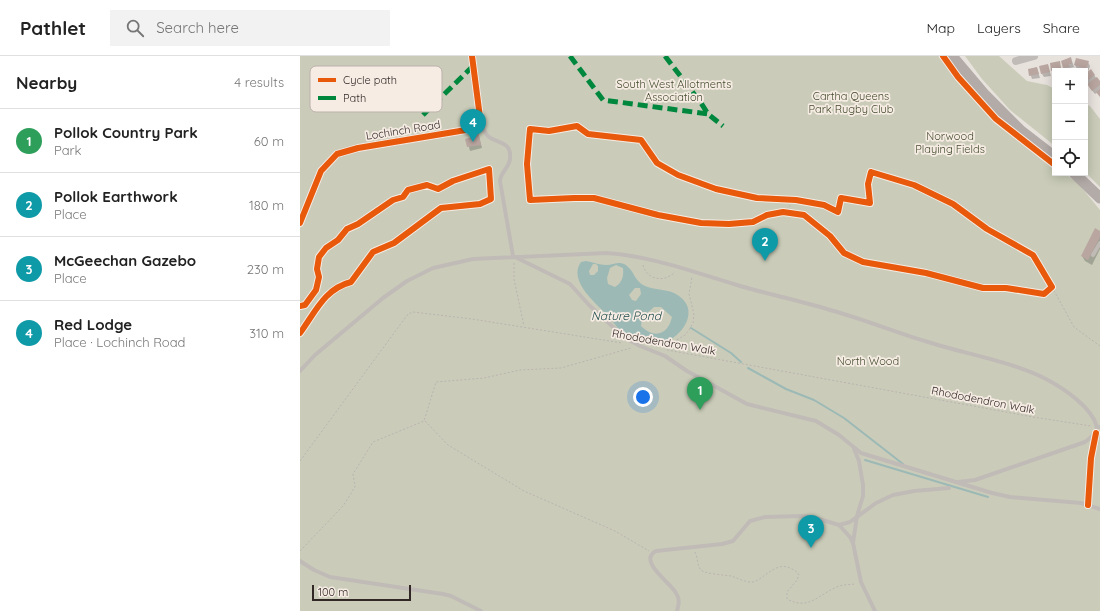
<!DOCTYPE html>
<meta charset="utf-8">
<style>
:root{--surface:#fff;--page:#f2f2f2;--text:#222;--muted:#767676;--line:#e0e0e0;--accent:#ea580c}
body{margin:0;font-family:Quicksand,sans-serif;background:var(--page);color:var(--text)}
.controls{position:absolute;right:12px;top:12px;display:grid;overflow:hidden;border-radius:0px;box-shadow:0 2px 10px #0003}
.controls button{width:36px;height:36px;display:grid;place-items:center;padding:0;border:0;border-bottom:1px solid var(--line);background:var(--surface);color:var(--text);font:20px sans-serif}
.scale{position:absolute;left:12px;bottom:10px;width:99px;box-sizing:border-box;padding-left:4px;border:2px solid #312826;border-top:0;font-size:11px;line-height:14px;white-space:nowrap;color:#312826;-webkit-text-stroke:3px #f6ece4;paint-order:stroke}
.you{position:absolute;left:343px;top:341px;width:14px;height:14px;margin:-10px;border:3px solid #fff;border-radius:50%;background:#1a73e8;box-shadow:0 0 0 6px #1a73e833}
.badge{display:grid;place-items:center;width:26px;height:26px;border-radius:50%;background:var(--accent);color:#fff;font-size:13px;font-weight:700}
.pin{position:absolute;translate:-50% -33px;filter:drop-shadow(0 1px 2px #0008)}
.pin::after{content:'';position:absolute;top:21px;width:14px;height:12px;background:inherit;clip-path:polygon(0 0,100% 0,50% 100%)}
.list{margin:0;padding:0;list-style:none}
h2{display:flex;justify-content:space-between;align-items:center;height:52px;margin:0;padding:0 16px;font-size:17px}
h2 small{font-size:13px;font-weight:400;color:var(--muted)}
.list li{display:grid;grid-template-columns:26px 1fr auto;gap:12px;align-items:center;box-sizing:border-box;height:64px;padding:0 16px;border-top:1px solid var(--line)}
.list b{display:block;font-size:15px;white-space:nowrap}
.list p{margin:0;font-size:13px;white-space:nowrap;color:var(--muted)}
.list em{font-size:13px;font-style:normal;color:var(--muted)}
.icon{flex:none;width:22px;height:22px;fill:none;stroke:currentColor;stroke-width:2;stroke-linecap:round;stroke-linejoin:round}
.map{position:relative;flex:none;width:800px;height:555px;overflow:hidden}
header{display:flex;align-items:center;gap:24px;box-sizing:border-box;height:56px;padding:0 20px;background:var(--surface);border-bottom:1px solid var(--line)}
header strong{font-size:19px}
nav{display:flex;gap:22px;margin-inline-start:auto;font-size:14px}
.search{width:280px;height:36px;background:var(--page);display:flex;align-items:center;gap:10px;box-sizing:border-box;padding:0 14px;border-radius:0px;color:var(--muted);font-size:15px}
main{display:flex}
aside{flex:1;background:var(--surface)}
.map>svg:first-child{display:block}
.green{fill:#caccb9}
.water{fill:#9cb9b6;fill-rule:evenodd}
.shadow{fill:#0003}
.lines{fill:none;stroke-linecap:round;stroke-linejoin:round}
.stream{stroke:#9cb9b6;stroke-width:2}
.building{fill:#baa6a0}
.path{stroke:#bab3b0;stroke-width:1;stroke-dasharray:2 2;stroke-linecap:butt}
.service{stroke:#c1bbb7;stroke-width:4}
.minor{stroke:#c1bbb7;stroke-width:8}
.secondary{stroke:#b2aba7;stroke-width:11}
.quiet{stroke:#00873e;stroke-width:5;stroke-dasharray:10 5;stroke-linecap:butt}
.cycleway-casing{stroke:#f6ece4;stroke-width:8}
.cycleway{stroke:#e8590c;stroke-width:6}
.labels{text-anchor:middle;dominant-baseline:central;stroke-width:3.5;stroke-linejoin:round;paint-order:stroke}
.park-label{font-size:11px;fill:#434c2d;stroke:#f6ece4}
.street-label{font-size:11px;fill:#312826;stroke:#f6ece4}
.water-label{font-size:12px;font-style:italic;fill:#214d4c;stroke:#f6ece4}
.key{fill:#f6ece4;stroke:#bbb1ab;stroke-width:1}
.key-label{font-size:11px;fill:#312826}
</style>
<header>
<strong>Pathlet</strong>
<div class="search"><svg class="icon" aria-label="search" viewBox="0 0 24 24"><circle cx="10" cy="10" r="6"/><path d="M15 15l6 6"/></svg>Search here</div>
<nav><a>Map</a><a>Layers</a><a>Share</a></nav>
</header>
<main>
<aside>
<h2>Nearby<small>4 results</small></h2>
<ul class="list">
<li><span class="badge" style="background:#2e9e5b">1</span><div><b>Pollok Country Park</b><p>Park</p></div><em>60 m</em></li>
<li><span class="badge" style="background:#0f9aa8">2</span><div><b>Pollok Earthwork</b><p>Place</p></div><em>180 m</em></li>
<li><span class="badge" style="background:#0f9aa8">3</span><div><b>McGeechan Gazebo</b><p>Place</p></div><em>230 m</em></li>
<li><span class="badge" style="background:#0f9aa8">4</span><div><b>Red Lodge</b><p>Place · Lochinch Road</p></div><em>310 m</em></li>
</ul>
</aside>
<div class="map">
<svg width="800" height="555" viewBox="0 0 800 555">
<rect width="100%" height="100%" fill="#e8e2dd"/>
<path class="green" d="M0,0H639L692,63L755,110V117H764L778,127L800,154V555H0Z
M665,0H699L727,25L747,29L755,33V90L710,54L682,23Z
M785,48L790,50L800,63V131L785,116Z"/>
<path class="water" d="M286,205C292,206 300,209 306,209C314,209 320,204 327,210C335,216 334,225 345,230C356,235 369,232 379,240C399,254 384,278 367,285C352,292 333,285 321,276C317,271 313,266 309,261C298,249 267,225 281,206ZM293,208H296L298,210V215L294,219H290L289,215ZM316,209L323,212C324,220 322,227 315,231L308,228L307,222L310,212ZM335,232H340L341,238L336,245L332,244L329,239ZM354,251H361L372,261C368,279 354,283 341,270L342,262Z"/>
<path class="shadow" d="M771,2L774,11L770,12L771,15H765L762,5Z
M759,6L762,15H755L754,18L752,14Z
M788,6L790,10L788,16L777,13L775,9Z
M748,9L751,20L744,21L742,18Z
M737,12L740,22L732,23L729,14Z
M785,19H794L800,27V40L798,36L795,38L790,32Z
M178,76L182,92L170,95L167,83L173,82Z
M800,176V193L792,209L785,205L782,200Z"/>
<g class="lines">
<path class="stream" d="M391,272L431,297L441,306
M448,312L486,333L514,344L544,362L603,408
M565,404L688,441"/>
</g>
<path class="building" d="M771,1L772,8H769V11L763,12L761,5Z
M776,2L789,5L786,13L774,9Z
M760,5L761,13L751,15L750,7Z
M748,8L750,16L741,18L739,10Z
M737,11L739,18L729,20L728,13Z
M791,13L795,19L787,25L785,22V18Z
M797,21L800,25V29L792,35L787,28Z
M800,33V41L796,36Z
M178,75L181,89L167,91L165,83L172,81L171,77Z
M795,172L800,175V181L788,204L781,200Z"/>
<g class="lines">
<path class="path" d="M483,156L496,144
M214,207V223L224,270
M343,209C347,224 364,227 375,216
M752,231L774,271L800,290
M354,289L370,288L385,279L389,274L393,267L394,258L389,238L392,221
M367,294L733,361L791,370
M125,365L148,389L224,435L315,475L349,495
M0,405L108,258L113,256L172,263L322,287
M509,465L511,492
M0,495L43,450L55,431L53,418L73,386L124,365L136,326L184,322L220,314L261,312L331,292
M395,496C398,502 397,510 401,514C405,518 425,519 431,520C438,522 446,527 453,526C466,522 476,504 492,513C496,515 497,516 499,519L497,524L487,536V543C509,555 519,538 537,531C543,528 549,529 555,528"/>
<path class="service" d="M181,69C183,72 185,77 188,80C196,88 212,84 210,103C209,112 200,117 200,125L213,200L270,228L289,249L325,282L340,290L365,300L387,315L447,348L516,365L539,379L561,397L692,437L710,441L781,447L800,453
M793,199L800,187
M0,315L15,299L83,242L107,225L133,212L173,203L306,197C352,200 393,216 437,229C467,238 497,244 527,253C560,262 592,275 625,285C664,298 708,304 746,323C763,332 792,351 797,371H800
M658,426L675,424L785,386L796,377L797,371
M539,469L550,481L553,487L561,526L575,555
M553,487L557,460L563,440V429L559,405L554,393
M0,505L14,514L30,521L143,538L151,540L181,555
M377,555C379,548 380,543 376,537C371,527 337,505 356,495L422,488L433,485L450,465L465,461L501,460L513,461L539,469L550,466L576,447L593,439L614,435L649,432"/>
<path class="minor" d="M716,5L734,0
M0,167L21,115L37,98L58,92L172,73L181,69L172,0"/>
<path class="secondary" d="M652,0L685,39L720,74L755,101
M774,117L800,142"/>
<path class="quiet" d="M270,0L303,44L408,58
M365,0L401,47L408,58L423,70
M123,59L174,9"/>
<defs>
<path id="cycleway" d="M643,0L658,21L696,63L755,109
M277,70L288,78L341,84L357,107L378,119L416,133L457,142L496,144L524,149L538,156L541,142L570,147L568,128L571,116L614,129L653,148L687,173L733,199L752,231L744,238L706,232H683L626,217L563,206L544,197L530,180L504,159L483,156L467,159L453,166L429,168L401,167L358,159L294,142H274L230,144L227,108L230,73L249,75Z
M0,167L21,115L37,98L58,92L172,73L181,69L172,0
M0,250L5,249L16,234L19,221L17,213L19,201L26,192L38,184L47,173L58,168L93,144L103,141L108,134L127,129L138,133L153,125L189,113L191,143L180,148L141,152L94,187L73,196L51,226C24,233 15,257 0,277
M788,449L791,402L796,377"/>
</defs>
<use href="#cycleway" class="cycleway-casing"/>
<use href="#cycleway" class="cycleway"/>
</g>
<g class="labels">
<g class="park-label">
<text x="374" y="28">South West Allotments<tspan x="374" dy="13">Association</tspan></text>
<text x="551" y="40">Cartha Queens<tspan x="551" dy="13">Park Rugby Club</tspan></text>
<text x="650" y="80">Norwood<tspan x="650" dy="13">Playing Fields</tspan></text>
<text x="568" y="305">North Wood</text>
</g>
<g class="street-label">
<text transform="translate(103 74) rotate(-9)">Lochinch Road</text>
<text transform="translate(364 286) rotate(10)">Rhododendron Walk</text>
<text transform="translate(683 344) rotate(11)">Rhododendron Walk</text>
</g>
<g class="water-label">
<text x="326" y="259">Nature Pond</text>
</g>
</g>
<rect x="10" y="10" width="132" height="46" rx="6" class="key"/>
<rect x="18" y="22" width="18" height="4" fill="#e8590c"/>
<rect x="18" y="40" width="18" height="4" fill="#00873e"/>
<g class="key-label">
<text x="43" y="28">Cycle path</text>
<text x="43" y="46">Path</text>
</g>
</svg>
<div class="controls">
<button>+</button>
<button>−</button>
<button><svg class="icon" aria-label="locate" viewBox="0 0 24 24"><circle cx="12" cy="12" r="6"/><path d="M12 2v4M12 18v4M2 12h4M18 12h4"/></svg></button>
</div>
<div class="scale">100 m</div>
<div class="you"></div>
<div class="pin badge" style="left:400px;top:354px;background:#2e9e5b">1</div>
<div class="pin badge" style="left:465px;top:205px;background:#0f9aa8">2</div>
<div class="pin badge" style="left:511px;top:492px;background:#0f9aa8">3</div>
<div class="pin badge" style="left:173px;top:86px;background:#0f9aa8">4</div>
</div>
</main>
